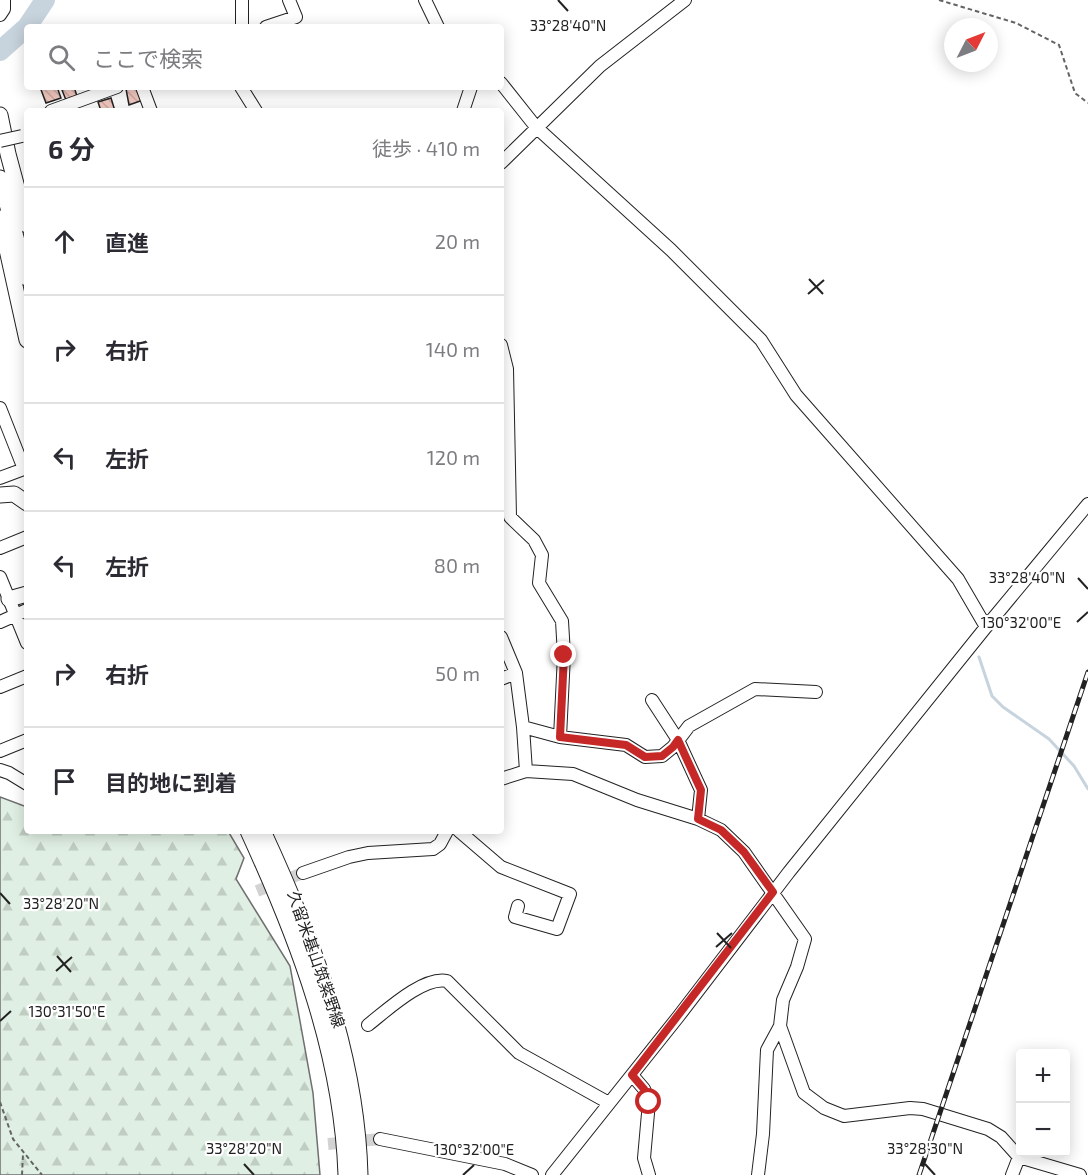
<!DOCTYPE html>
<html lang="ja">
<meta charset="utf-8">
<style>
:root{--surface:#fff;--page:#f2f2f3;--text:#2b2b33;--muted:#7c7c81;--line:#e1e1e2}
body{margin:0;font-family:"Exo 2","Noto Sans JP",sans-serif;background:var(--page);color:var(--text)}
.controls{position:absolute;right:18px;bottom:18px;display:grid;overflow:hidden;border-radius:6px;box-shadow:0 3px 15px #0003}
.controls button{width:54px;height:54px;display:grid;place-items:center;padding:0;border:0;border-bottom:2px solid var(--line);background:var(--surface);color:var(--text);font:30px sans-serif}
.compass{position:absolute;left:944px;top:18px;width:54px;height:54px;border-radius:50%;background:var(--surface);box-shadow:0 3px 15px #0003;rotate:48deg}
.stop{position:absolute;width:18px;height:18px;margin:-14px;border:4px solid #c62828;border-radius:50%;background:#fff}
.stop.end{background:#c62828;border-color:#fff;box-shadow:0 2px 6px #0008}
.list{margin:0;padding:0;list-style:none}
h2{display:flex;justify-content:space-between;align-items:center;height:78px;margin:0;padding:0 24px;font-size:26px}
h2 small{font-size:20px;font-weight:400;color:var(--muted)}
.list li{display:grid;grid-template-columns:39px 1fr auto;gap:18px;align-items:center;box-sizing:border-box;height:108px;padding:0 24px;border-top:2px solid var(--line)}
.list b{display:block;font-size:22px;white-space:nowrap}
.list em{font-size:20px;font-style:normal;color:var(--muted)}
.icon{flex:none;width:33px;height:33px;fill:none;stroke:currentColor;stroke-width:2;stroke-linecap:round;stroke-linejoin:round}
.map{position:relative;flex:none;width:1088px;height:1175px;overflow:hidden}
.search{position:absolute;background:var(--surface);box-shadow:0 3px 15px #0003;left:24px;top:24px;width:480px;height:66px;display:flex;align-items:center;gap:15px;box-sizing:border-box;padding:0 21px;border-radius:6px;color:var(--muted);font-size:22px}
.panel{position:absolute;background:var(--surface);box-shadow:0 3px 15px #0003;left:24px;top:108px;width:480px;height:726px;border-radius:6px}
.map>svg:first-child{display:block}
.forest{fill:url(#forest-firs);stroke:#6f6f6f;stroke-width:1.5}
.lines{fill:none;stroke-linecap:round;stroke-linejoin:round}
.stream{stroke:#c7d3dd;stroke-width:3}
.river{stroke:#c7d3dd;stroke-width:20}
.building{fill:url(#building-back-hatch);stroke:#222;stroke-width:1.5}
.minor-tunnel{stroke:#d3d3d3;stroke-width:12;stroke-dasharray:12 6;stroke-linecap:butt}
.minor-casing{stroke:#222;stroke-width:14}
.major-casing{stroke:#222;stroke-width:17}
.path{stroke:#646464;stroke-width:2;stroke-dasharray:4.5 3;stroke-linecap:butt}
.minor{stroke:#fff;stroke-width:12}
.major{stroke:#fff;stroke-width:15}
.rail-casing{stroke:#222;stroke-width:5}
.rail{stroke:#fff;stroke-width:3;stroke-dasharray:9;stroke-linecap:butt}
.minor-bridge-casing{stroke:#222;stroke-width:14;stroke-linecap:butt}
.minor-bridge{stroke:#fff;stroke-width:12}
.route{stroke:#c62828;stroke-width:8}
.ticks{fill:none;stroke:#222;stroke-width:2}
.labels{text-anchor:middle;dominant-baseline:central;stroke-width:4.5;stroke-linejoin:round;paint-order:stroke}
.street-label{font-size:16px;fill:#222;stroke:#fff}
.ticks-label{font-size:15px;text-anchor:middle;fill:#222;stroke:#fff;stroke-width:4.5;stroke-linejoin:round;paint-order:stroke}
</style>
<div class="map">
<svg width="1088" height="1175" viewBox="0 0 1088 1175">
<defs>
<pattern id="forest-firs" width="22" height="20" patternUnits="userSpaceOnUse" patternTransform="scale(1.5)"><rect width="22" height="20" fill="#e0efe3"/><path d="M5 1l3.5 6h-7zM16 11l3.5 6h-7z" fill="#c0cdc2"/></pattern>
<pattern id="building-back-hatch" width="6" height="6" patternUnits="userSpaceOnUse" patternTransform="scale(1.5)"><rect width="6" height="6" fill="#f3c9c0"/><path d="M-1 5l2 2M0 0l6 6M5-1l2 2" fill="none" stroke="#d0aca5"/></pattern>
</defs>
<rect width="100%" height="100%" fill="#fff"/>
<path class="forest" d="M0,797L27,807V831H228L244,858L236,879L290,966L313,1093L320,1175H0Z"/>
<g class="lines">
<path class="stream" d="M979,657L992,696L1003,707L1049,739L1074,766L1088,789"/>
<path class="river" d="M27,27L45,0
M0,51L27,27"/>
</g>
<path class="building" d="M40,87H57L61,98L46,103Z
M70,87H74L77,96L66,100L62,90Z
M131,87H138L143,100L129,105L126,89Z
M111,98L115,111H101L98,102Z"/>
<g class="lines">
<path class="minor-tunnel" d="M257,891L303,873
M328,1144L380,1139"/>
<defs>
<path id="minor" d="M242,0V27
M425,0L438,27
M0,15L4,9V0
M266,27L296,17L289,0
M501,83L536,127L671,250L761,340L796,395L958,579L986,627
M142,87L151,111
M241,87L256,111
M51,111L117,87
M463,111L471,87
M501,163L600,66L685,0
M501,345L507,369L510,517L534,540L542,555L539,583L562,621L564,655L560,737
M0,408L24,469L0,478
M0,548L27,537
M0,577L27,643
M0,622L27,610
M501,637L516,673L523,727L526,771
M501,679L516,673
M0,687L27,676
M652,700L678,740L701,790L698,819
M523,727L560,737L626,745L645,757L662,756L673,747L689,726L755,689L816,692
M0,751L27,740
M0,770L9,773L27,784
M501,779L526,771L573,774L637,800L698,819L721,830L744,852L805,939L797,967L783,1000L780,1026L767,1050L763,1134L758,1175
M459,831L501,867L570,894L557,929L515,917L518,906
M303,873L349,857L368,853L433,849L440,844L447,831
M368,1025C386,1011 423,976 447,981L519,1053L609,1103
M780,1026L804,1093L824,1108L844,1116L910,1108L923,1109L988,1129L1001,1137L1019,1157L1080,1175
M632,1075L644,1089L649,1102L644,1158L649,1175
M380,1139L505,1164L532,1175
M552,1175L678,1017L789,872L986,627L1088,504
M1012,1175L1019,1157"/>
<path id="major" d="M0,115L8,154L27,225
M0,178L27,278
M0,218L27,340
M0,495L14,494L27,503
M9,599L27,594
M248,831C298,940 342,1054 346,1175
M263,831C313,939 357,1055 360,1175"/>
</defs>
<use href="#minor" class="minor-casing"/>
<use href="#major" class="major-casing"/>
<path class="path" d="M939,0L1016,23L1059,45L1075,93L1088,103
M0,1102L13,1139L42,1175
M22,1175L23,1154"/>
<use href="#minor" class="minor"/>
<use href="#major" class="major"/>
<defs>
<path id="rail" d="M919,1175L1088,672"/>
</defs>
<use href="#rail" class="rail-casing"/>
<use href="#rail" class="rail"/>
<defs>
<path id="minor-bridge" d="M0,141L22,136"/>
</defs>
<use href="#minor-bridge" class="minor-bridge-casing"/>
<use href="#minor-bridge" class="minor-bridge"/>
</g>
<g class="lines">
<path class="route" d="M564,655L560,737L626,745L645,757L662,756L673,747L678,740L701,790L698,819L721,830L744,852L773,892L632,1075L644,1089L649,1102"/>
</g>
<path class="ticks" d="M558,0L568,11M809,279L823,294M808,294L824,280M1078,578L1088,589M1077,622L1088,612M0,893L10,904M717,933L731,948M716,947L732,933M57,956L71,972M56,971L72,957M0,1021L11,1011M244,1164L254,1175M925,1164L935,1175M463,1175L474,1165"/>
<g class="labels">
<g class="street-label">
<text transform="translate(317 959) rotate(71)">久留米基山筑紫野線</text>
</g>
</g>
<g class="ticks-label">
<text x="568" y="31">33°28'40"N</text>
<text x="1027" y="583">33°28'40"N</text>
<text x="1021" y="628">130°32'00"E</text>
<text x="61" y="909">33°28'20"N</text>
<text x="67" y="1017">130°31'50"E</text>
<text x="244" y="1154">33°28'20"N</text>
<text x="925" y="1154">33°28'30"N</text>
<text x="474" y="1155">130°32'00"E</text>
</g>
</svg>
<div class="controls">
<button>+</button>
<button>−</button>
</div>
<svg class="compass" viewBox="-18 -18 36 36"><path d="M0-13l5 13h-10z" fill="#e53935"/><path d="M0 13l5-13h-10z" fill="#7c7c81"/></svg>
<div class="stop" style="left:649px;top:1102px"></div>
<div class="stop end" style="left:564px;top:655px"></div>
<div class="search"><svg class="icon" aria-label="search" viewBox="0 0 24 24"><circle cx="10" cy="10" r="6"/><path d="M15 15l6 6"/></svg>ここで検索</div>
<section class="panel">
<h2>6 分<small>徒歩 · 410 m</small></h2>
<ul class="list">
<li><svg class="icon" aria-label="ahead" viewBox="0 0 24 24"><path d="M12 20V5M6 11l6-6 6 6"/></svg><div><b>直進</b></div><em>20 m</em></li>
<li><svg class="icon" aria-label="right" viewBox="0 0 24 24"><path d="M7 20v-9h11M14 6l5 5-5 5"/></svg><div><b>右折</b></div><em>140 m</em></li>
<li><svg class="icon" aria-label="left" viewBox="0 0 24 24"><path d="M17 20v-9H6M10 6l-5 5 5 5"/></svg><div><b>左折</b></div><em>120 m</em></li>
<li><svg class="icon" aria-label="left" viewBox="0 0 24 24"><path d="M17 20v-9H6M10 6l-5 5 5 5"/></svg><div><b>左折</b></div><em>80 m</em></li>
<li><svg class="icon" aria-label="right" viewBox="0 0 24 24"><path d="M7 20v-9h11M14 6l5 5-5 5"/></svg><div><b>右折</b></div><em>50 m</em></li>
<li><svg class="icon" aria-label="arrive" viewBox="0 0 24 24"><path d="M6 21V4h12l-3 4 3 4H6"/></svg><div><b>目的地に到着</b></div></li>
</ul>
</section>
</div>
